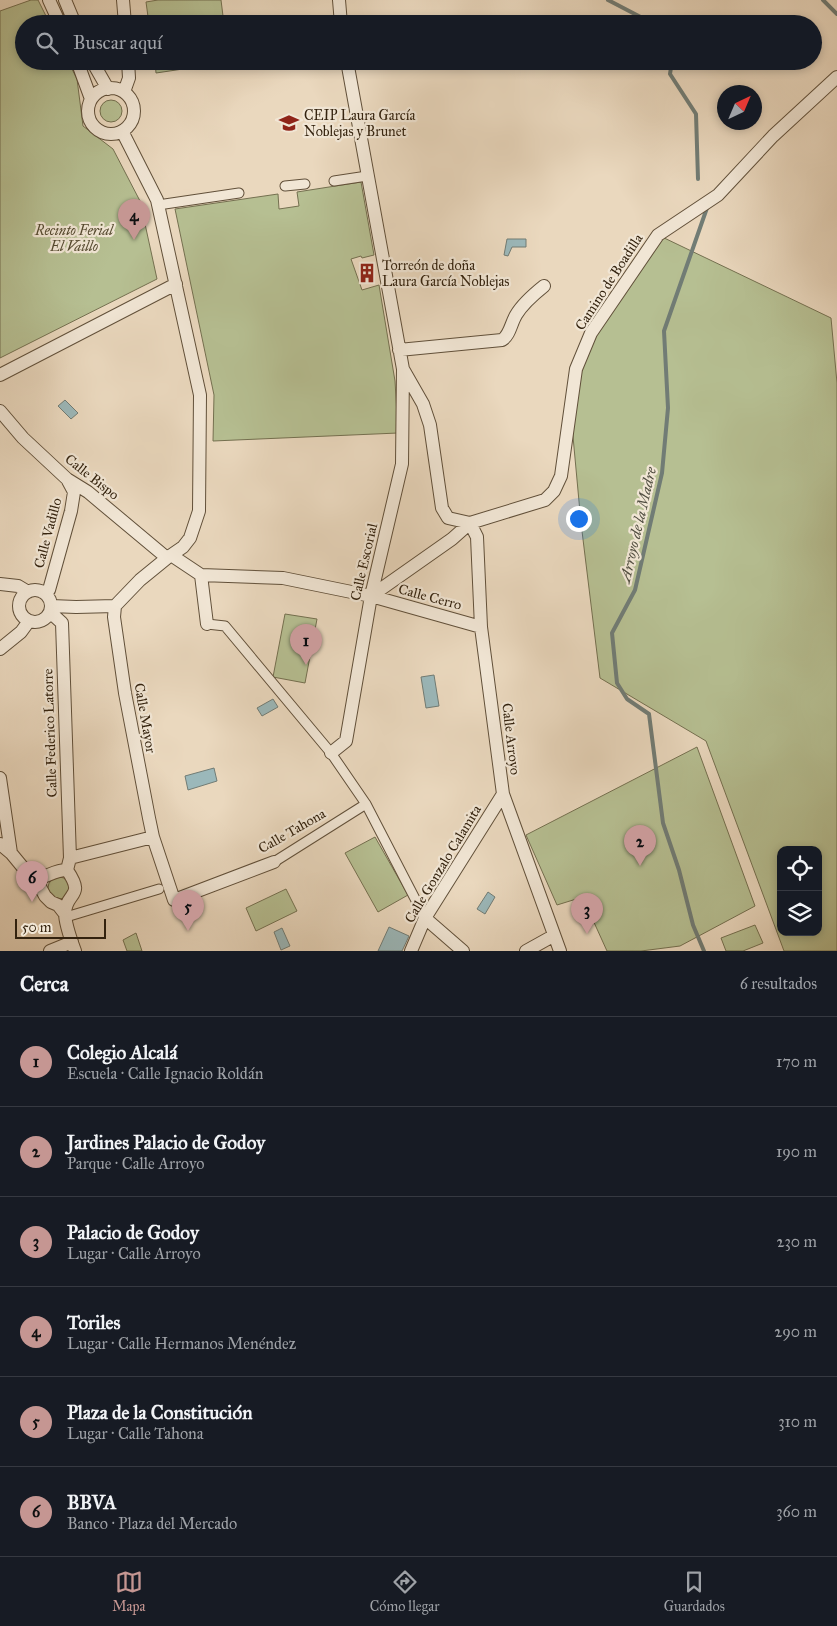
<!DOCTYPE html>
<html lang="es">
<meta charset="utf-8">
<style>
:root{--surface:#171b24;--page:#242831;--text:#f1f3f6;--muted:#9ea1a6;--line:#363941;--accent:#c59692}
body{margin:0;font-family:"IM FELL Great Primer",serif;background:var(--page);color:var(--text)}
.controls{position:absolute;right:15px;bottom:15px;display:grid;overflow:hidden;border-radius:10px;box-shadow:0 2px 8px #0003}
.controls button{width:45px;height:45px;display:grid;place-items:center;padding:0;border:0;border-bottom:1px solid var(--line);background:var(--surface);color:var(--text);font:25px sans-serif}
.compass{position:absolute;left:717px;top:85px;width:45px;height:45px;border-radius:50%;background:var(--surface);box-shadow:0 2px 8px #0003;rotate:44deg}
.scale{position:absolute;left:15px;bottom:12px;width:91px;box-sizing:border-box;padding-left:5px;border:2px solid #33220e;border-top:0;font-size:14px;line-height:18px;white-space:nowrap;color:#33220e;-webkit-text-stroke:4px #f1e6d5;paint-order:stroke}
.you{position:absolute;left:578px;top:518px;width:18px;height:18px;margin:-12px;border:4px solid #fff;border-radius:50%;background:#1a73e8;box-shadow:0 0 0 8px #1a73e833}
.badge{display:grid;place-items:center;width:32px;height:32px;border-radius:50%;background:var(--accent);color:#111;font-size:16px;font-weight:700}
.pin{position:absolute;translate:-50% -41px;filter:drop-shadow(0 1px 2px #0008)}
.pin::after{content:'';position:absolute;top:26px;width:18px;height:15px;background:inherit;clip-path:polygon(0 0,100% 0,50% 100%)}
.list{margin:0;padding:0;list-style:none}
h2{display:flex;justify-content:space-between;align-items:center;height:65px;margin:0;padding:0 20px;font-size:21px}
h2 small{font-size:16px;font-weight:400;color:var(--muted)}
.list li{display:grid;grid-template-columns:32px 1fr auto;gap:15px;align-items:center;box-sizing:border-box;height:90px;padding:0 20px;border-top:1px solid var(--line)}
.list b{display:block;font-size:19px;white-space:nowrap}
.list p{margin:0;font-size:16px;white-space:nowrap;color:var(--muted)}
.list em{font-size:16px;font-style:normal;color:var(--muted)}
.icon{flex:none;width:28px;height:28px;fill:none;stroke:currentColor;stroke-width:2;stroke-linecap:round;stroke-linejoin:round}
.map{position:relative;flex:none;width:837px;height:951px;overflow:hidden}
.search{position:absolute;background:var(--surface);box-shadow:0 2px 8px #0003;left:15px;right:15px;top:15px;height:55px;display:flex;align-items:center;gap:12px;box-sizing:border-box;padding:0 18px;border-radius:28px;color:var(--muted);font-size:19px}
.sheet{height:605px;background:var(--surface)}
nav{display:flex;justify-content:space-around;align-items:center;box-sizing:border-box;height:70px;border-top:1px solid var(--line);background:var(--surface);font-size:14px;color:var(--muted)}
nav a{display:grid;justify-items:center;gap:2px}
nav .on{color:var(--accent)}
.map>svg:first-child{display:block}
.green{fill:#b6bf92;stroke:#747050;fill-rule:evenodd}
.water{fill:#9bb8ba;stroke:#717c75}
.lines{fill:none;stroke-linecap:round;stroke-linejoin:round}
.stream{stroke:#717c75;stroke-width:4}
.pedestrian-casing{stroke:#61503a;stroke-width:11}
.minor-casing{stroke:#61503a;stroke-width:14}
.pedestrian{stroke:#f1e6d5;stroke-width:9}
.minor{stroke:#f1e6d5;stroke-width:12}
.labels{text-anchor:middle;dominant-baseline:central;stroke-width:4.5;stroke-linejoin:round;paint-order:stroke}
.poi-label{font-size:14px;fill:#33220e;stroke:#f1e6d5;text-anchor:start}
.park-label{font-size:14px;font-style:italic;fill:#54492f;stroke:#f1e6d5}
.street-label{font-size:14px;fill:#33220e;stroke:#f1e6d5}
.water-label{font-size:15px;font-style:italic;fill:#524f42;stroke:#f1e6d5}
</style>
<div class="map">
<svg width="837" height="951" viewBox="0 0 837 951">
<rect width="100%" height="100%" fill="#ead8be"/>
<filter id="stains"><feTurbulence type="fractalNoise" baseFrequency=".004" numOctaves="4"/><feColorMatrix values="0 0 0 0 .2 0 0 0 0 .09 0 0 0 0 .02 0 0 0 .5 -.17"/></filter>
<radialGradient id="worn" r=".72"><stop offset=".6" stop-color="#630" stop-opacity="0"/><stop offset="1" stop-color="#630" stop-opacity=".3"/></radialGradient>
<path class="green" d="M31,0H38L50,24H24V61H68L77,79L83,126L113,149L140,201L157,279L0,358V11Z
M158,0H221L224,24H149L146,2Z
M155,61H230V62L156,73Z
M100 111a11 11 0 1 1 22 0a11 11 0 1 1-22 0Z
M361,182L374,255L362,258L361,256L351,259L362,290L379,285L395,381L398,433L213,441L214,395L175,209L278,194L279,209L299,206L297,192Z
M658,235L831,318L837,383V951H784L706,741L600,678L581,523L570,404L576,369ZM781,850H818V932H781Z
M285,614L317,619L305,683L273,677Z
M697,747L755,906L680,946L641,951H607L587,907L590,905L586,896L557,905L526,835Z
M375,837L408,895L378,912L345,853Z
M48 888a11 11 0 1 1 22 0a11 11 0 1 1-22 0Z
M286,889L297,911L256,931L246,908Z
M755,925L763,943L743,951H726L721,938Z
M136,933L142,951H127L123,940Z"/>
<path class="water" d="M507,239H526V247H512L508,256L504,255Z
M65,400L78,413L71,419L58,406Z
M434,675L439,706L426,708L421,677Z
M273,699L278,707L262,716L257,708Z
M214,768L217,781L188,790L185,776Z
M488,892L495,897L485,914L477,909Z
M389,927L409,936L402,951H378Z
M282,928L290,946L281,950L274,932Z"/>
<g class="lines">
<path class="stream" d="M608,0L654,24
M823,0L837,14
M672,61L670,74L696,114L698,179
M704,951L693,925L679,870L663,823L649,714L627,699L617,683L612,633L635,590L662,473L668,408L664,331L708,205"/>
<defs>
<path id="pedestrian" d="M334,181L367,176
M285,186L305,184
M158,205L239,193
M207,624L225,626L331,753L366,804L425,918
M274,862L366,804
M66,917L159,889"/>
<path id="minor" d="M49,0L60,24
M65,0L75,24
M123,0L125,24
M339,0L341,24
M77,61L91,99
M92,61L108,89
M347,61L403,369L423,404L430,425L442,508L448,518L470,523
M88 111a23 23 0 1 1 46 0a23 23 0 1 1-46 0Z
M124,92L129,78L128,61
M399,350L502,340C510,335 511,323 516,315C523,303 534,294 544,286
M0,375L176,284
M0,411L23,438L67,479L88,492L167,558L183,547L190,538L199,511L200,395L157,200L122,131
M470,523L477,537L481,627L503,794L560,951
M171,555L201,575
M167,558L140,580L115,606L114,617L125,693L149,818L153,837L174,900L274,862
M201,575L283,578L371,596L481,627
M201,575L207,624
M0,584L18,586L28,592
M19 606a16 16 0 1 1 32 0a16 16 0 1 1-32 0Z
M42,592L49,590L71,511L74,492L67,479
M371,596L452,539L470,523L545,500L554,491L561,476L576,369L591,333L658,235L718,195L773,136L837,77
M51,606L76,607L115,606
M50,612L62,623L70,858L67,870
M0,649L21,632L29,621
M331,753L346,741L371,596L402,464L403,369
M0,778L11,853
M0,844L11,853L25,870L38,883L45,896L51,902L58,905L65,914
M70,858L153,837
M67,870C86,898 66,891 65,913C65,924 71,940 75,951
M34,879C47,878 53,870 67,870
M425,918L463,951
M50,951L72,942
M411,951L425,918L503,794
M526,951L553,936"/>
</defs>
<use href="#pedestrian" class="pedestrian-casing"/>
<use href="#minor" class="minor-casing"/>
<use href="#pedestrian" class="pedestrian"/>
<use href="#minor" class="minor"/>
</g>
<defs>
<symbol id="school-bare" viewBox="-9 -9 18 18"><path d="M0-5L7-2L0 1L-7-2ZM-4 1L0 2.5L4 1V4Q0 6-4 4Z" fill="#8f2418" stroke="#f1e6d5" stroke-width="2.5" paint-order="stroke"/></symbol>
<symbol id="building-bare" viewBox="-9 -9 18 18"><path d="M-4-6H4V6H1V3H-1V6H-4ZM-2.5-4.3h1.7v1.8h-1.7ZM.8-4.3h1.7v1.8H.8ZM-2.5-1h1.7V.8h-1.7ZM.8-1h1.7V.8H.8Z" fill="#8f2418" stroke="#f1e6d5" stroke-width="2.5" paint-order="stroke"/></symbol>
</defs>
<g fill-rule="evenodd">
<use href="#school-bare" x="275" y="109" width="28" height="28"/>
<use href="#building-bare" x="353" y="259" width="28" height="28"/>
</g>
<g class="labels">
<g class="poi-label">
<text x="304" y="115">CEIP Laura García<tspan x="304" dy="16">Noblejas y Brunet</tspan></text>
<text x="382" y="265">Torreón de doña<tspan x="382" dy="16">Laura García Noblejas</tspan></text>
</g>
<g class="park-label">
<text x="74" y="230">Recinto Ferial<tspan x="74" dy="16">El Vaillo</tspan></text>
</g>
<g class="street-label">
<text transform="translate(609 282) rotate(-57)">Camino de Boadilla</text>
<text transform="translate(92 477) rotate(38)">Calle Bispo</text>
<text transform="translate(48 533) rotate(-75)">Calle Vadillo</text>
<text transform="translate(364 562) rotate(-77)">Calle Escorial</text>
<text transform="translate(430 597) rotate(15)">Calle Cerro</text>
<text transform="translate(145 718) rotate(80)">Calle Mayor</text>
<text transform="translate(50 733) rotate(-92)">Calle Federico Latorre</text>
<text transform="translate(511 739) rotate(83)">Calle Arroyo</text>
<text transform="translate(292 831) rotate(-30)">Calle Tahona</text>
<text transform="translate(443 864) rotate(-59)">Calle Gonzalo Calamita</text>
</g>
<g class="water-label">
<text transform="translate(638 525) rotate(-77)">Arroyo de la Madre</text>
</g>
</g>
<rect width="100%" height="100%" filter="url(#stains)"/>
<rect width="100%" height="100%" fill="url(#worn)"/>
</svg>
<div class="controls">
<button><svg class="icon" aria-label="locate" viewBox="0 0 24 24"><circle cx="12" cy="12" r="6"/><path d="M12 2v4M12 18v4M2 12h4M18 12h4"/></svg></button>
<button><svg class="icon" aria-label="layers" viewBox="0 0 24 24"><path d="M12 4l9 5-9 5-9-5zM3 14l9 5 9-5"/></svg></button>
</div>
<svg class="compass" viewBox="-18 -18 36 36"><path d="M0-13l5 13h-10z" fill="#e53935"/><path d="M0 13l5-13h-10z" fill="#9ea1a6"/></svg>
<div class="scale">50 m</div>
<div class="you"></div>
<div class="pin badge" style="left:306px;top:665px">1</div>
<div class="pin badge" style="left:640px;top:866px">2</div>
<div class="pin badge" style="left:587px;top:934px">3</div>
<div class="pin badge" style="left:134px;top:240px">4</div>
<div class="pin badge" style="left:188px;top:931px">5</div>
<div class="pin badge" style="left:32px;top:902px">6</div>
<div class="search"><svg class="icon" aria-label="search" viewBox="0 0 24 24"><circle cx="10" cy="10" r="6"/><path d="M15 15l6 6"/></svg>Buscar aquí</div>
</div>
<section class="sheet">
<h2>Cerca<small>6 resultados</small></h2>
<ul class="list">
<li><span class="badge">1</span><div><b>Colegio Alcalá</b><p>Escuela · Calle Ignacio Roldán</p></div><em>170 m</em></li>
<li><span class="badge">2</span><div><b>Jardines Palacio de Godoy</b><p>Parque · Calle Arroyo</p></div><em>190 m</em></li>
<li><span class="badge">3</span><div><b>Palacio de Godoy</b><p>Lugar · Calle Arroyo</p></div><em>230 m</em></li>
<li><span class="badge">4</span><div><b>Toriles</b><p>Lugar · Calle Hermanos Menéndez</p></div><em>290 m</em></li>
<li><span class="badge">5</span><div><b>Plaza de la Constitución</b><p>Lugar · Calle Tahona</p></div><em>310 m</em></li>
<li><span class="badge">6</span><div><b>BBVA</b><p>Banco · Plaza del Mercado</p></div><em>360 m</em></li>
</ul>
</section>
<nav>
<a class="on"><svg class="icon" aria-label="map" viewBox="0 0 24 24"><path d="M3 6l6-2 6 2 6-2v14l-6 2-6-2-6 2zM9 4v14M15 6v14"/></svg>Mapa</a>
<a><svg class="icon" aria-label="directions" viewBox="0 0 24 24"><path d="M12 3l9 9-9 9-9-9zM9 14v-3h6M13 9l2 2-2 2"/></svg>Cómo llegar</a>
<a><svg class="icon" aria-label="saved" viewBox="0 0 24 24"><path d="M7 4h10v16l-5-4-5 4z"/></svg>Guardados</a>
</nav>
